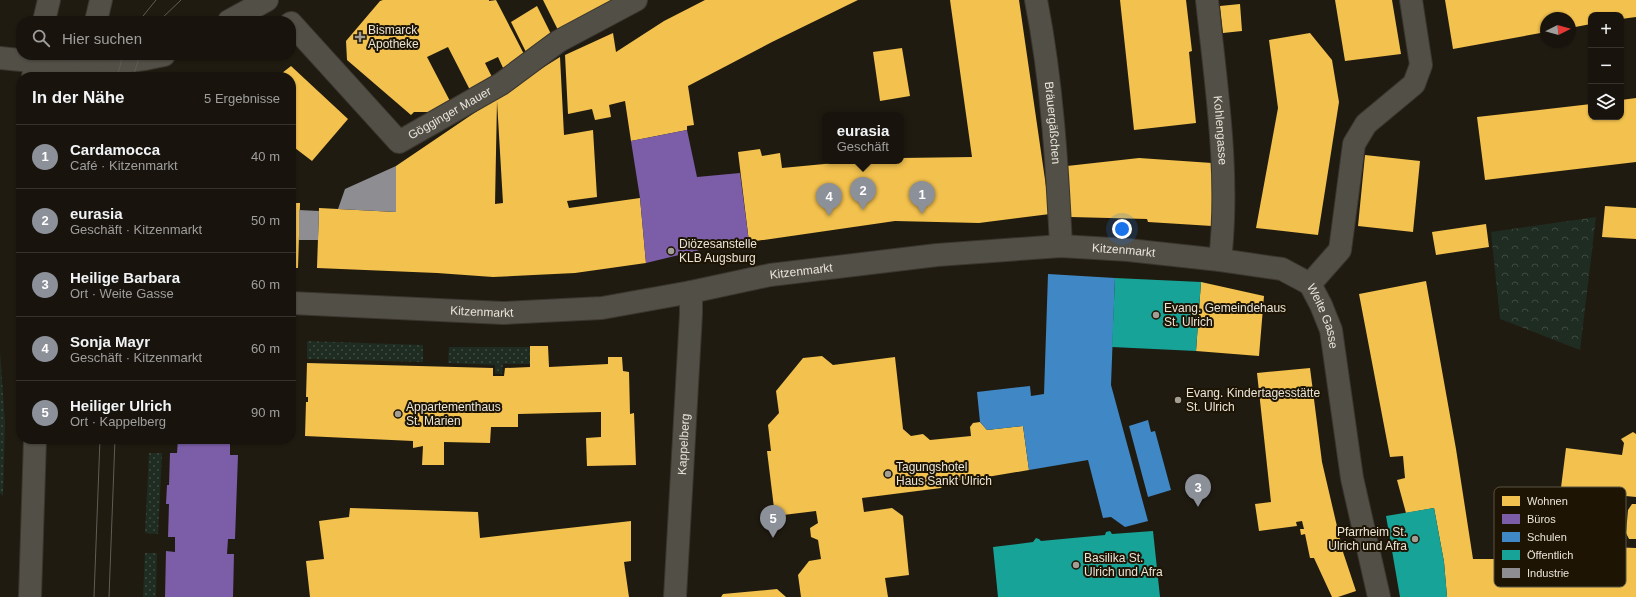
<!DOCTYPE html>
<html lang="de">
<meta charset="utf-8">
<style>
:root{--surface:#18140d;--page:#25211b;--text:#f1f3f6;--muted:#9f9e9d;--line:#36332e;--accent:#8c9099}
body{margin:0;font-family:Helvetica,sans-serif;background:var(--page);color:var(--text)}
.controls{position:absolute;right:12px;top:12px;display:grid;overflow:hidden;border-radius:8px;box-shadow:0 1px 3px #0004}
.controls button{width:36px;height:36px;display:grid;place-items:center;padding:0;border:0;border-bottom:1px solid var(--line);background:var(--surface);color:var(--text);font:20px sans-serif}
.compass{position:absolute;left:1540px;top:12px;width:36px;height:36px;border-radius:50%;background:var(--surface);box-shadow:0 1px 3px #0004;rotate:84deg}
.you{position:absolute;left:1122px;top:229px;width:14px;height:14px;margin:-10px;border:3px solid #fff;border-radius:50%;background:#1a73e8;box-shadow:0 0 0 6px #1a73e833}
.badge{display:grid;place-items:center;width:26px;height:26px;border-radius:50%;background:var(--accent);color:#fff;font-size:13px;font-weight:700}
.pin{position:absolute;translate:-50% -33px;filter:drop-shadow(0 1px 2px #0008)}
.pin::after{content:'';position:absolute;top:21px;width:14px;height:12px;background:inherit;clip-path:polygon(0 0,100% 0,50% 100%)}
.popup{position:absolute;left:822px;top:112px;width:82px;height:52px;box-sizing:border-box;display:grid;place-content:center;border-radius:8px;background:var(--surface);filter:drop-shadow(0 1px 3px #0005);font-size:13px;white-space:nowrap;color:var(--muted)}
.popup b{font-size:15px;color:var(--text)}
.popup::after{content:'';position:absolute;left:50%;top:100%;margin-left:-8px;border:8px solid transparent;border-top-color:var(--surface)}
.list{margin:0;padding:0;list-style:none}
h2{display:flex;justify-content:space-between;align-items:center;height:52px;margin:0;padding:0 16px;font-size:17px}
h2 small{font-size:13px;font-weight:400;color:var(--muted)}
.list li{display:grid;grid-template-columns:26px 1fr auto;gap:12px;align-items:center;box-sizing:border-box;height:64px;padding:0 16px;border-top:1px solid var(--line)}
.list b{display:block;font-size:15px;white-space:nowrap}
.list p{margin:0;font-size:13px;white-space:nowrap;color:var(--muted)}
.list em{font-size:13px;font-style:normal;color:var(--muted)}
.icon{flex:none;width:22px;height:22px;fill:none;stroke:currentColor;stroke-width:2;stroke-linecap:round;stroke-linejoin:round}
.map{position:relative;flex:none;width:1636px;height:597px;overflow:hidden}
.search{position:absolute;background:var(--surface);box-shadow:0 1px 3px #0004;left:16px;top:16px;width:280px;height:44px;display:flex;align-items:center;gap:10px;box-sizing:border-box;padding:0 14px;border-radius:16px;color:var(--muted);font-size:15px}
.panel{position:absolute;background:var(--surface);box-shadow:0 1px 3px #0004;left:16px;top:72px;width:280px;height:372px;border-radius:16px}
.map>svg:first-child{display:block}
.grass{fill:url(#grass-dots)}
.forest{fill:url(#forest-crowns)}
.homes{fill:#f2c14e;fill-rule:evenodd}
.offices{fill:#7b5ea7}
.schools{fill:#3f88c5}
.public{fill:#17a398}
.industry{fill:#8d8d92}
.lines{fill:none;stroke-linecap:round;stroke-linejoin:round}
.street-casing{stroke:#3b362f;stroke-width:24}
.secondary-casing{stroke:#3b362f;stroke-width:24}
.street{stroke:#524f47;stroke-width:22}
.secondary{stroke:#524f47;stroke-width:22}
.tram{stroke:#615c55;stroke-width:1}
.poi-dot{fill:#a39e93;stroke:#1d1403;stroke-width:1.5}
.labels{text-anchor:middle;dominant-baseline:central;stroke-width:4;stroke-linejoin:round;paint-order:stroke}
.poi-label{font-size:12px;fill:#eae4d9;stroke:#1d1403;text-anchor:start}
.street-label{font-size:12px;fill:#eae4d9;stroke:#1d1403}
.key{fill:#1d1403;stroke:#5a5243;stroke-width:1}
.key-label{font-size:11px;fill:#eae4d9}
</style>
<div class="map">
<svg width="1636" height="597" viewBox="0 0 1636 597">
<defs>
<pattern id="grass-dots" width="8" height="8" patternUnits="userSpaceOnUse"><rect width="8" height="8" fill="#1f2c21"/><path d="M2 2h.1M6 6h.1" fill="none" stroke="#404a41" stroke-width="1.8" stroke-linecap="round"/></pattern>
<pattern id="forest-crowns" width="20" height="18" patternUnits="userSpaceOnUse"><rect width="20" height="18" fill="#1f2c21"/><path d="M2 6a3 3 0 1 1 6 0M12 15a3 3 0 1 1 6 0" fill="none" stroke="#404a41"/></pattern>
</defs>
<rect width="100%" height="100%" fill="#201b11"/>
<path class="grass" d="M307,341L423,345V362L307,359Z
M449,347H530V364H503L502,374L495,373V365L448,363Z
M0,351L5,422L3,496L0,493Z
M149,453H162L158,534L145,533Z
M145,553H157L156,597H143Z"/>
<path class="forest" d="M1596,217L1580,350L1500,319L1491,232Z"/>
<path class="homes" d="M383,0H489V1L496,0L526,58L504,70L498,57L485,63L492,77L470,90L448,47L427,57L451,103L435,112H414L411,115L347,60L346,41L380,1Z
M543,0H613L558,30Z
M705,0H858L772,42L688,86L694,125L687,126V130L631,141L625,101L609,105L611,117L595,120L592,109L568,114L565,55L613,33L616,52L664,21Z
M950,0H1019L1050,214L979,223L895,221L749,242L738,152L760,149L762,156L780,153L782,168L856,161H901V158L972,157Z
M1120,0H1186L1192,51L1189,52L1196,123L1134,130Z
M1335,0H1392L1401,54L1345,61Z
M1445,0H1636V17L1621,19V15H1591V24L1570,28V18H1546V32L1453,49Z
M1240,4L1242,31L1223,33L1220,6Z
M537,6L552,36L528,56L511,22Z
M1310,33L1332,60L1339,102L1318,235L1256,228L1278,108L1269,40Z
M902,48L910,96L880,101L873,52Z
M560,57L564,135L593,130L597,197L567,201L569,208L640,198L646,263L575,273L493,277L437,273L317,268L319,208L396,212V166L523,80ZM497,101L503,203L495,204Z
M291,66L348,119L312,161L291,145V77H277Z
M1636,98V162L1485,180L1477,117L1591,104V117H1621V100Z
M1365,155L1420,161L1413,232L1358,226Z
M1139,158L1212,163V226L1148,222L1147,219L1071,217L1067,166Z
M291,203H300L298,268H291Z
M1605,206L1636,208V239L1602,237Z
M1486,224L1489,247L1436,255L1432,232Z
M1426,281L1456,449L1473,559H1552L1566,448L1622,455L1624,443L1621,439L1633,432L1636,434V497L1605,494L1603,502L1597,507L1588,506L1584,546L1636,548V597H1447L1444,562L1434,508L1406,513L1397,480L1405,478L1403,456L1390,457L1359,294Z
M1201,282L1264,296L1259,356L1196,351Z
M530,346H548L549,367L608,364V357H622L623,371L629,372L630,414L634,413L636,465L587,466L586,438L601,437V412L518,414V427H491L490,443L444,442V465H422L423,446L413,448V441L305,436L306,402H308V397H306L307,363L493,368V376H504L505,368L530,367Z
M822,356L833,365L895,357L903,429L911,436L923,434L930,440L971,436L970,427L973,423L980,422L987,430L1023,426L1029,470L981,478L980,481L972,482L967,479L945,482L941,488L862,498L864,512L892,508L903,516L909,575L885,578L888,597H801L798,575L809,561L821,559L818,540L811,537L810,528L818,523L816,511L775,516L767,451H771L768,425L779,413L776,391L803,358Z
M1310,368L1322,462L1343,552L1356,591L1338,597H1332L1314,558H1310L1305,534L1301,535L1300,529H1304L1302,521L1296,522L1297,526L1259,531L1255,504L1271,502L1257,373Z
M1632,504H1636V539H1629L1626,533L1628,510Z
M350,508L478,512L480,538L631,521V561L624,562L629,597H310L306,561L324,559L319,521L349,517Z
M777,589L786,597H721L723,594Z"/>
<path class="offices" d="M687,130L697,177L740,173L749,242L708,248L646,263L640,198L631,141Z
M178,439H230V455H238L235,539H228L227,554H234L233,597H165L166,551L175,552V537H168L169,504H166L167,485H169L170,453H177Z"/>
<path class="schools" d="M1048,274L1115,278L1111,385L1148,521L1125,527L1111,517L1103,518L1088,460L1029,470L1023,426L987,430L980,422L977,392L1030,386L1031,396L1044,394Z
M1148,420L1151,432L1155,431L1171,490L1148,497L1129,426Z"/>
<path class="public" d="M1115,278L1201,282L1196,351L1112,347Z
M1434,508L1444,562L1447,597H1400L1386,516Z
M1110,531L1112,534L1153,531L1160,597H998L993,547L1033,542L1036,538L1039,539L1041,541L1105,535L1106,532Z"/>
<path class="industry" d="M396,166V212L338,209L345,189Z
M299,210L319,211L318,240H299Z"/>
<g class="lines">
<defs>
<g id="street">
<path id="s1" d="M1036,0C1052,81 1057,164 1061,246"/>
<path id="s2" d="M1207,0C1216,86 1230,174 1220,260"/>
<path d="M229,21L267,0"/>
<path id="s3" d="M291,23L399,142L501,84L559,41L636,0"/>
<path d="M0,58C54,64 110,68 164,55"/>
<path d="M1310,284L1340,250L1354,144L1366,124L1414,84L1421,65L1411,0"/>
<path id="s4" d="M1310,284L1321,305L1331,330L1352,478L1379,597"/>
<path id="s5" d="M291,303L503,313L602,308L691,292L770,275L937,255L1061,246L1128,250L1220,260L1282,269L1310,284"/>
<path id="s6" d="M675,597L691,314V292"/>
</g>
<path id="secondary" d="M44,21L49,0
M96,21L101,0
M33,77L37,55
M83,77L88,55
M30,597L35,439"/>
</defs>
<use href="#street" class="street-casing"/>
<use href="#secondary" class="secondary-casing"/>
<use href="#street" class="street"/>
<use href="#secondary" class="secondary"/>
<path class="tram" d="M139,21L156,0
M159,21L181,0
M117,77L123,55
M133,77L140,55
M94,597L100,439
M109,597L115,439"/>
</g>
<g class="poi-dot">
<path d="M358 31h4v4h4v4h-4v4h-4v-4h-4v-4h4z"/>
<circle cx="671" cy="251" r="4"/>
<circle cx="1156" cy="315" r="4"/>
<circle cx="1178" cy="400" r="4"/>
<circle cx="398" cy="414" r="4"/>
<circle cx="888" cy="474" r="4"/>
<circle cx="1415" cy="539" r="4"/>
<circle cx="1076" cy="565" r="4"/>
</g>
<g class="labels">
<g class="poi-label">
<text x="368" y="30">Bismarck<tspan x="368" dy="14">Apotheke</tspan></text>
<text x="679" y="244">Diözesanstelle<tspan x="679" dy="14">KLB Augsburg</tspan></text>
<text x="1164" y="308">Evang. Gemeindehaus<tspan x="1164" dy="14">St. Ulrich</tspan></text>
<text x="1186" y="393">Evang. Kindertagesstätte<tspan x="1186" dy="14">St. Ulrich</tspan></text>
<text x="406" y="407">Appartementhaus<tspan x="406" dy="14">St. Marien</tspan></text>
<text x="896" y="467">Tagungshotel<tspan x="896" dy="14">Haus Sankt Ulrich</tspan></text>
<text x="1407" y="532" text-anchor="end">Pfarrheim St.<tspan x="1407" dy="14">Ulrich und Afra</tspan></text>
<text x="1084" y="558">Basilika St.<tspan x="1084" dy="14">Ulrich und Afra</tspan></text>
</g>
<g class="street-label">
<text stroke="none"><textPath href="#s3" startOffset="219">Gögginger Mauer</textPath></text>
<text stroke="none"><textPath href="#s1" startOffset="124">Bräuergäßchen</textPath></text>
<text stroke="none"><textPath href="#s2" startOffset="131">Kohlengasse</textPath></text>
<text stroke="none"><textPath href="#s5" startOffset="838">Kitzenmarkt</textPath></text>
<text stroke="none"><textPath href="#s5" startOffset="514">Kitzenmarkt</textPath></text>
<text stroke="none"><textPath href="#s5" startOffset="191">Kitzenmarkt</textPath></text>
<text stroke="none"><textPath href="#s4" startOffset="35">Weite Gasse</textPath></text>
<text stroke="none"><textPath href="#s6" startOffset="153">Kappelberg</textPath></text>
</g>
</g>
<rect x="1494" y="487" width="132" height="100" rx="6" class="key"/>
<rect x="1502" y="496" width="18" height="10" fill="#f2c14e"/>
<rect x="1502" y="514" width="18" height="10" fill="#7b5ea7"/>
<rect x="1502" y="532" width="18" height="10" fill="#3f88c5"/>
<rect x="1502" y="550" width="18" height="10" fill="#17a398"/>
<rect x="1502" y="568" width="18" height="10" fill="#8d8d92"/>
<g class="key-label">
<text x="1527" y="505">Wohnen</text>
<text x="1527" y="523">Büros</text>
<text x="1527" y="541">Schulen</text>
<text x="1527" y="559">Öffentlich</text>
<text x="1527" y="577">Industrie</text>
</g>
</svg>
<div class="controls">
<button>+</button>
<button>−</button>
<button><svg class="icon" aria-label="layers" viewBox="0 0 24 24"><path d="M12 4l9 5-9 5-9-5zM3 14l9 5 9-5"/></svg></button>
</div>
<svg class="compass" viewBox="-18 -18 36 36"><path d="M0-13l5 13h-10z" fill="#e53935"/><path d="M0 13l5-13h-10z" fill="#9f9e9d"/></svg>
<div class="you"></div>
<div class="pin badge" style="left:922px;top:214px">1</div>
<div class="pin badge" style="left:863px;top:210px">2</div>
<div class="popup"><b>eurasia</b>Geschäft</div>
<div class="pin badge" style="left:1198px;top:507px">3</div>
<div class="pin badge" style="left:829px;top:216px">4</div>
<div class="pin badge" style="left:773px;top:538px">5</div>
<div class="search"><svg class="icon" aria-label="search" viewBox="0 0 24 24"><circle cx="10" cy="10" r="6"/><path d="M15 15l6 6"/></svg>Hier suchen</div>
<section class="panel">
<h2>In der Nähe<small>5 Ergebnisse</small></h2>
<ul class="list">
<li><span class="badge">1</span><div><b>Cardamocca</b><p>Café · Kitzenmarkt</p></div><em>40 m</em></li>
<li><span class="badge">2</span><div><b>eurasia</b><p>Geschäft · Kitzenmarkt</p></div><em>50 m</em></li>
<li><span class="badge">3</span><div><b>Heilige Barbara</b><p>Ort · Weite Gasse</p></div><em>60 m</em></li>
<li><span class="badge">4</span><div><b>Sonja Mayr</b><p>Geschäft · Kitzenmarkt</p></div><em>60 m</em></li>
<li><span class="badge">5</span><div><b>Heiliger Ulrich</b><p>Ort · Kappelberg</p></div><em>90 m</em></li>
</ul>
</section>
</div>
